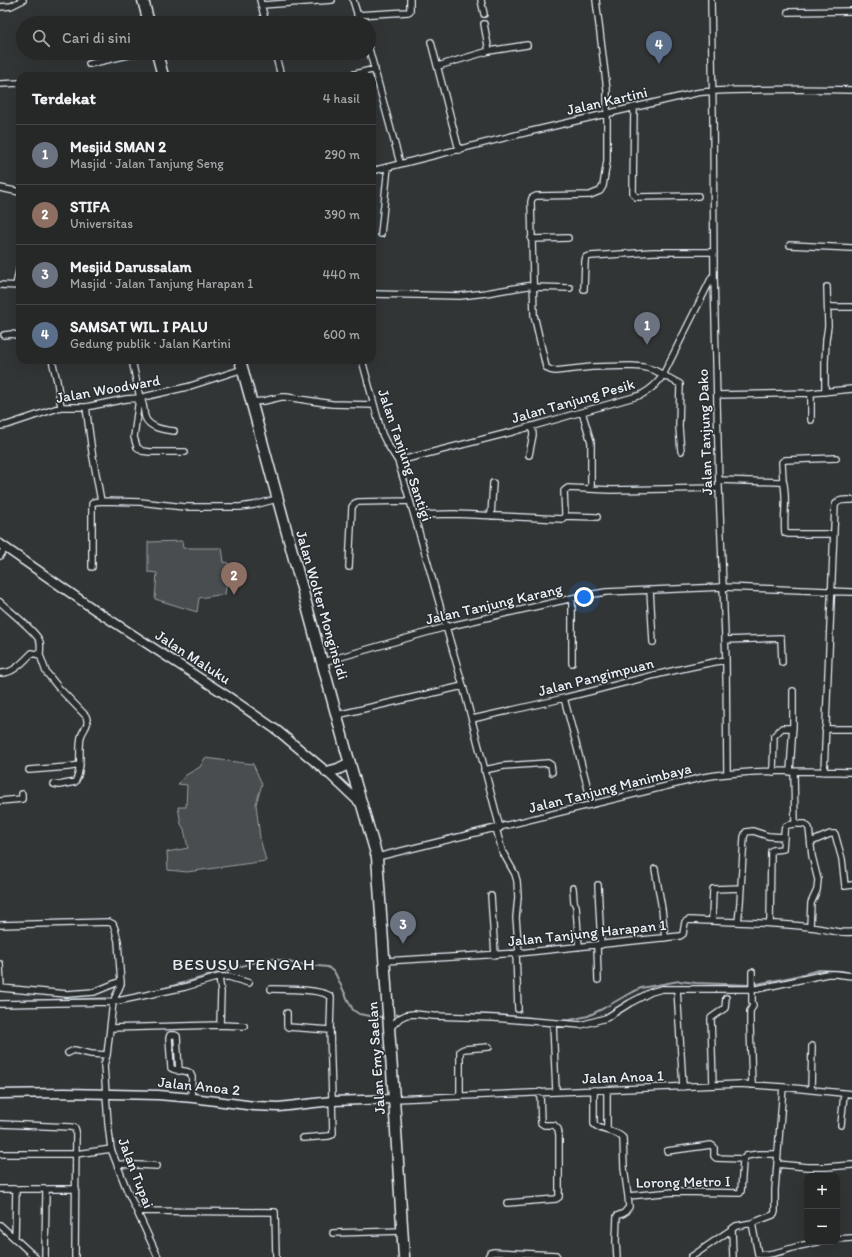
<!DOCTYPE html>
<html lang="id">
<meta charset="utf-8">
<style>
:root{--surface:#262828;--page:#2e3030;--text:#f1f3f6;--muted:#a4a6a8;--line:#424445;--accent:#ffd166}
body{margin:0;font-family:Itim,sans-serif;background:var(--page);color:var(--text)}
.controls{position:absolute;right:12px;bottom:12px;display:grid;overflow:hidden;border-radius:8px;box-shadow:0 4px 16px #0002}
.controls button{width:36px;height:36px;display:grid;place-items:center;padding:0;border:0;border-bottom:1px solid var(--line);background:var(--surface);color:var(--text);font:20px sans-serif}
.you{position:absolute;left:584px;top:597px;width:14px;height:14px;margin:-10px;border:3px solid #fff;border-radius:50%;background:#1a73e8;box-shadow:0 0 0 6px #1a73e833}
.badge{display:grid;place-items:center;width:26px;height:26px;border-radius:50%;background:var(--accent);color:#fff;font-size:13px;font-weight:700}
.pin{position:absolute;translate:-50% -33px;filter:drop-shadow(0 1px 2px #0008)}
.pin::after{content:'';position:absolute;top:21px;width:14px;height:12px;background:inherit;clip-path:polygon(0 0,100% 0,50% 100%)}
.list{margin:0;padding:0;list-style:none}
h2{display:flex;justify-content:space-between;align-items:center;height:52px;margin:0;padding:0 16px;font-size:17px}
h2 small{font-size:13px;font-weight:400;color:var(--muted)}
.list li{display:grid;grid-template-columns:26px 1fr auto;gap:12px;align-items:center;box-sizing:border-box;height:60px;padding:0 16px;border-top:1px solid var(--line)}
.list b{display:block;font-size:15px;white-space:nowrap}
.list p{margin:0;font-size:13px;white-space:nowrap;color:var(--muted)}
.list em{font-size:13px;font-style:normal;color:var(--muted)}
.icon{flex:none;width:22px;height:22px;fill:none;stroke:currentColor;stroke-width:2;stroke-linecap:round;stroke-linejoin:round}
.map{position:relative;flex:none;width:852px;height:1257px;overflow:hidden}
.search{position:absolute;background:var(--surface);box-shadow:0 4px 16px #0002;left:16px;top:16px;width:360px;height:44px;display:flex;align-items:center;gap:10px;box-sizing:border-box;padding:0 14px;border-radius:22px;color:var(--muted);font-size:15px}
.panel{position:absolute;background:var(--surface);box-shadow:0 4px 16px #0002;left:16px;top:72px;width:360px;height:292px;border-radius:12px}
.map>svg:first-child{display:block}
.green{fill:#494d4f;stroke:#989fa4}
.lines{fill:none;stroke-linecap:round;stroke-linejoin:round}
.stream{stroke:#9fa5aa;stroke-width:2}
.street-casing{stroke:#e8f1f8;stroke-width:8}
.secondary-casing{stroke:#e8f1f8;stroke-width:11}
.highway-casing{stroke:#e8f1f8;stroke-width:13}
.street{stroke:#2a2d2e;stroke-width:5.5}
.secondary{stroke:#2a2d2e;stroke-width:8}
.highway{stroke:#2a2d2e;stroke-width:10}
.labels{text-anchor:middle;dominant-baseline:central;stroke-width:3;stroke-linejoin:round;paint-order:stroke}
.street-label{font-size:15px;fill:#e8f1f8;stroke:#2a2d2e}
.quarter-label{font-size:17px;letter-spacing:1px;fill:#e8f1f8;stroke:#2a2d2e}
</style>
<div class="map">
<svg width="852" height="1257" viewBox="0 0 852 1257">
<rect width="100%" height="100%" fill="#323536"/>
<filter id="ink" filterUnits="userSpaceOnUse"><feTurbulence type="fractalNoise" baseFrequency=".025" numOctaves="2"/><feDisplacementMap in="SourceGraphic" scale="8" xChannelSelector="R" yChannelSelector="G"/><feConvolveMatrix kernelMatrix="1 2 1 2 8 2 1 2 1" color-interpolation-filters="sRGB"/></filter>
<g filter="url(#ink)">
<path class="green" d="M182,541L183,548H222L224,562L228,563L229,568L225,594L199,598L197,612L155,599L157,573L148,572V542Z
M205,758L253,764L262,784L256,804L260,838L266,861L187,872L168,870L167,852L188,848L184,829L181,824L178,807H186L187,785L178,784L186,775L200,767Z"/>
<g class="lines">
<path class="stream" d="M162,989L270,958L297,964L328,967L335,973L349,1002L353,1010L359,1014L376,1017L386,1016
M15,1001L121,998
M466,1014L498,1015L533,1018
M392,1015L403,1014
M557,1021L570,1020L588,1016L604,1008L625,996L641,988L679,981L696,983L752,985L792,977L819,970L841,971L852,973"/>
<defs>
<path id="street" d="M260,0L266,23
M353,0L360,23
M481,0L484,14
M596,0L607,90V161L603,186L600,191L590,195L536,196L532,198L531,202L534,315L546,367L550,370L555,371L592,367L631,366L643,367L654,370L680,384L679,427L681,451
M711,0L713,114L714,275L719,488L726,660L727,773
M262,5L332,0
M0,7L11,6L23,0
M788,12L852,11
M357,15L408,12L410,11V0
M484,24L489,51
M431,42L459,150
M369,49L400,163
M275,53L281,76
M89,64L137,53
M438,66L489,51L527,45
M347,76L375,69
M0,84L20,83
M634,107L633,193L636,197L698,196
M372,171L528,132L696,93C715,90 733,90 752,90C786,89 819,89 852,90
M0,188L20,192
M381,234L388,167
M531,239L568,238
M790,245L852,248
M0,285L20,286
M16,285L20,266
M533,287L570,288
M584,289L585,261L586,257L591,256L653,252H714
M372,294L460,296L486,293L533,285
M829,307H852
M4,335L12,334L20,336
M52,360L57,381L61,407
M132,360L140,398C145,404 143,410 145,417C149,428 164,430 174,431
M362,360L382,434L386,442L398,461L410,501L463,686L500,828
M825,392V362L826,340L828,326L827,287
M717,395L811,393L852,389
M139,398L134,437L137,447L142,451L150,452H185
M251,402L264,401L281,397H286L332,404L374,405
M86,407L92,452L101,501L140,502L184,507H240L254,505L277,499
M582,412L591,442V489
M811,420V393
M0,426L7,425L61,407H86L126,399L139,398L187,387L243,369
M529,455L533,435L532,426
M398,461L512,432L641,395C650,390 657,385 663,375L712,277
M719,480L780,482L783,480L782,462L785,460L836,458
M783,480C788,498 783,516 785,533L789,534H833
M414,515L454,514L562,519L565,516V513L564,491L568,488L611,490L719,488
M491,516L493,483
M565,516L597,517
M0,556L5,548
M92,567V504L94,502L101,501
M349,567L352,507L355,503L358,502L410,501
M650,590L653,642
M0,602C8,610 38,633 40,642C41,646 40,651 40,655L32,653C23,662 13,674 0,673
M725,640L781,638L782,662
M40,655L46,672L58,687L86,716C90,727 83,728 81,737C78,752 83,769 75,782L59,785L54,784
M323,662L446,627L582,596L606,592L723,587L852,592
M572,663V598
M564,698L592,804
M337,715L463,686
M472,719C502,712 533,706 564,698C618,685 671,669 726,660
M825,729H852
M29,770L68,767L80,765
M484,770L504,766L548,763L551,765L552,772
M773,772L774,736L782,728H793
M790,772L793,724V691
M794,772L795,824H805L809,828L812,856L818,880L817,890L811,903L810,927
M824,772L835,505C839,499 845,500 852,500
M0,801L22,799V794
M496,828L502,851L515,874L517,881L518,897L516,918L519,953
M784,837C784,826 784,825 795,824
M811,842L830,834H835L842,859L845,886L852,885
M377,857L704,777C753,769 803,771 852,772
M655,869L662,909L665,938
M598,885L601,945
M573,888L574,902L576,906L579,947
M491,896L495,955
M712,921L713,889L741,888
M738,922L740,903L744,837L746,832L753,831L768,836L784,837L783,849L773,850L771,851L770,924
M0,925L109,922L113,924L115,929L118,941L121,984L113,1002L110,1028
M597,945L598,980
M516,953L518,1009
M385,961L519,953L680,936L683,934L685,922L689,920C729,922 770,922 809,927C824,928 837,934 852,932
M0,964L1,988L67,994L94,992L121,981
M219,977L221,992L220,1025
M271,989C282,989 324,989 331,997L330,1030L333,1133L332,1135L329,1136L303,1138
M677,989L683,1087
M0,1004L113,1002L185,987L219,977H229L249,983
M287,1013V1026L288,1027L330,1030
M553,1024L556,1091
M389,1029L400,1018L406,1015L414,1014L433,1016L494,1018L581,1025L606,1018L630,1003L651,992L662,989H757L827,974H836L852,976
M68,1053L74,1050L91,1054L107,1055
M179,1071L177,1036L175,1035H170L169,1038L171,1068C177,1072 184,1069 190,1073L192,1077L191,1098
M713,1085L711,1018L725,1008L726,998
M752,1085L750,1025V1011L753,1006L752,1001V972
M783,1087L775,1190V1212L773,1215L752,1223L758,1254C768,1257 788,1249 799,1246C805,1245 812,1243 818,1242
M594,1090V1124C601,1132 615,1129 623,1138L624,1168L628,1196L629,1207L624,1213L617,1216L616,1241L617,1257
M811,1090L812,1046
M460,1095V1051L464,1049L489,1047
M394,1099L740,1084L783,1087L852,1094
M0,1124L70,1127L75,1128L76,1131L75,1257
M841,1125L844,1094
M607,1129V1090
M667,1151L711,1145L714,1147V1156L716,1158L744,1159
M0,1154H76L111,1149
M117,1164L157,1166
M777,1164L807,1167H826L852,1165
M0,1189H76
M628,1196L674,1192L740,1193L741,1191L743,1161L746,1156L758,1154H778
M507,1203L556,1199L559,1197V1135L558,1129L554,1125H544L541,1123L540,1092
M138,1211L275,1212L276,1257
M0,1225L35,1257
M333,1233L403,1231
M15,1238L16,1189
M837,1239L852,1238
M45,1257L46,1189
M158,1257L127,1190L111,1149L108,1123L104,1065L107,1055L110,1028L220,1025L244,1026
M488,1257L490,1253L494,1252L556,1255L557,1257
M691,1257L732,1229
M733,1257L732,1229L736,1226L752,1223"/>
<path id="secondary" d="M0,544L95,610L229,697L278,731L327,772L362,805
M0,1094L64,1093L158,1095L193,1098L254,1106L279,1107L332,1101L394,1099"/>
<path id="highway" d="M143,0L149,23
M157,53L163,76
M240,360L346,750L377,857L394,1099L404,1257
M327,772L338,769L350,763"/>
</defs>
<use href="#street" class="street-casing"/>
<use href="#secondary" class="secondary-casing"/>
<use href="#highway" class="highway-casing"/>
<use href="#street" class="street"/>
<use href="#secondary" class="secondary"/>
<use href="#highway" class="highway"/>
</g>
</g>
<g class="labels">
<g class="street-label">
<text transform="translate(607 101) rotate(-13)">Jalan Kartini</text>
<text transform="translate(108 389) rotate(-10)">Jalan Woodward</text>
<text transform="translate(573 401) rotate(-16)">Jalan Tanjung Pesik</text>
<text transform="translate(705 432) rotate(-92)">Jalan Tanjung Dako</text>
<text transform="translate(405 455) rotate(71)">Jalan Tanjung Santigi</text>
<text transform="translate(494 604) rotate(-13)">Jalan Tanjung Karang</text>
<text transform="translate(322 605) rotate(74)">Jalan Wolter Monginsidi</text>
<text transform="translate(193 657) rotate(33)">Jalan Maluku</text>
<text transform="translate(596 677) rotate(-14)">Jalan Pangimpuan</text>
<text transform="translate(610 788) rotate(-14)">Jalan Tanjung Manimbaya</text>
<text transform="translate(587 933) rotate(-6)">Jalan Tanjung Harapan 1</text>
<text transform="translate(376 1058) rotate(-94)">Jalan Emy Saelan</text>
<text transform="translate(623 1077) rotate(-2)">Jalan Anoa 1</text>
<text transform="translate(199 1086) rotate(6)">Jalan Anoa 2</text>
<text transform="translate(136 1173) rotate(69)">Jalan Tupai</text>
<text transform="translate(683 1182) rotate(-1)">Lorong Metro I</text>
</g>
<g class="quarter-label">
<text x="244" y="964">BESUSU TENGAH</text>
</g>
</g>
</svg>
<div class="controls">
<button>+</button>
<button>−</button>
</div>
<div class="you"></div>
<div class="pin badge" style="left:647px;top:345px;background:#6b7280">1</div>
<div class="pin badge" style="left:234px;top:595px;background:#8d6e63">2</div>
<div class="pin badge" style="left:403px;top:944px;background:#6b7280">3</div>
<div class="pin badge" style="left:659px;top:64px;background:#5c6f8a">4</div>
<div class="search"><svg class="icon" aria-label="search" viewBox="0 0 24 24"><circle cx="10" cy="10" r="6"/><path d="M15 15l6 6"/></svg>Cari di sini</div>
<section class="panel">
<h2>Terdekat<small>4 hasil</small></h2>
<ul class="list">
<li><span class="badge" style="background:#6b7280">1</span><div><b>Mesjid SMAN 2</b><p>Masjid · Jalan Tanjung Seng</p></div><em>290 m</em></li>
<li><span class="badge" style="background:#8d6e63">2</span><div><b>STIFA</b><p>Universitas</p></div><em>390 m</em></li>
<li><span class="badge" style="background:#6b7280">3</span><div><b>Mesjid Darussalam</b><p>Masjid · Jalan Tanjung Harapan 1</p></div><em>440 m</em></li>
<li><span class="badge" style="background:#5c6f8a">4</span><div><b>SAMSAT WIL. I PALU</b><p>Gedung publik · Jalan Kartini</p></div><em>600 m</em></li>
</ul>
</section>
</div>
